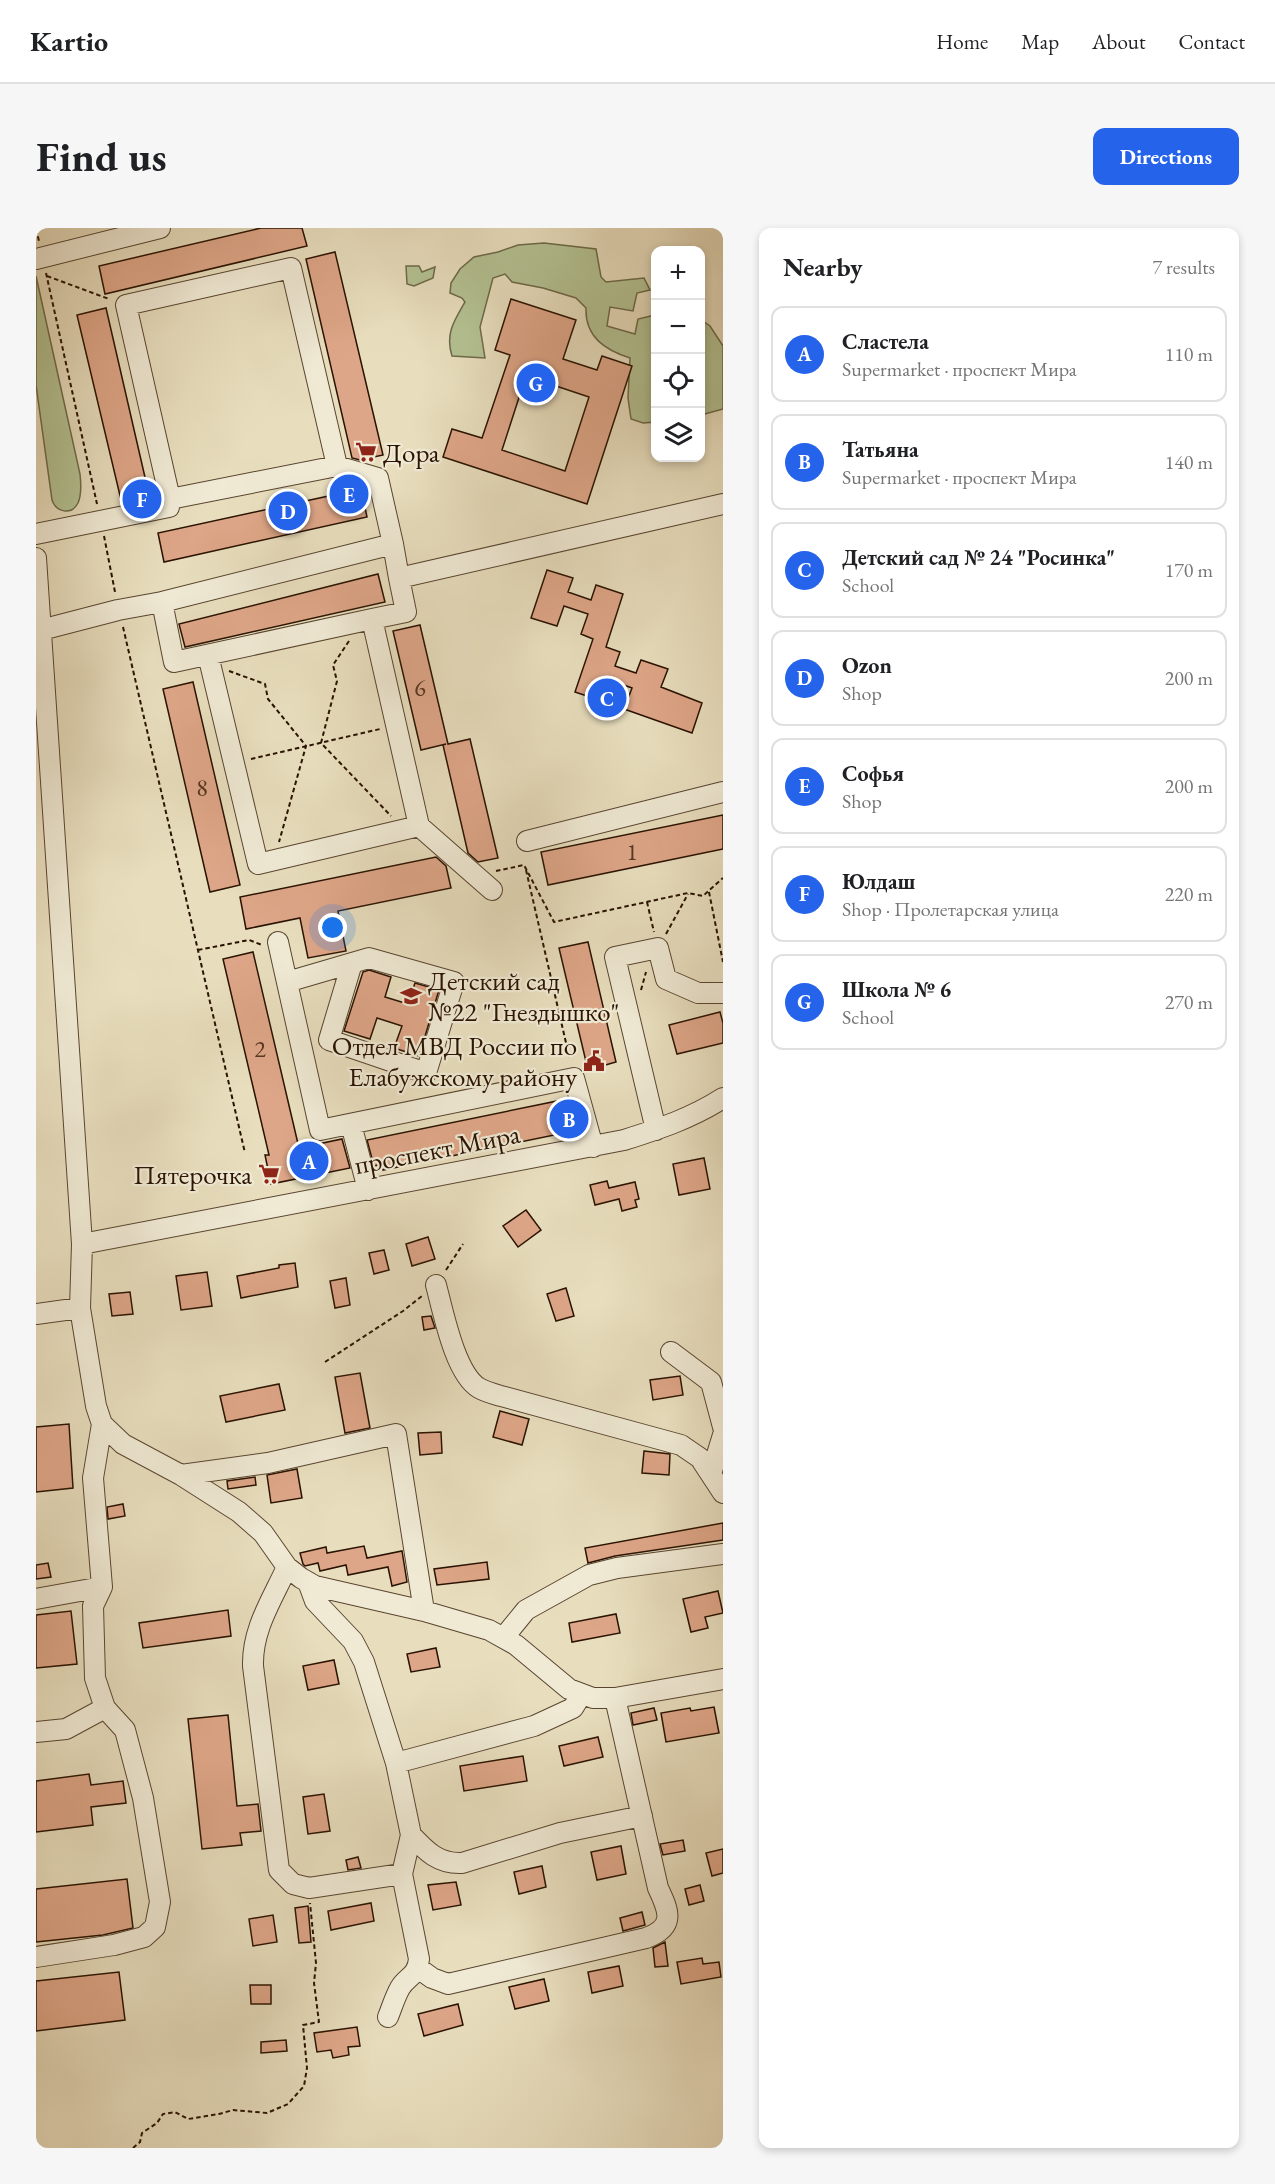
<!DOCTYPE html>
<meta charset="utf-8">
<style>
:root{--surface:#fff;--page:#f6f6f6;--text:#202124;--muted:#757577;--line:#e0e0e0;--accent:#2563eb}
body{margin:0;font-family:"EB Garamond",serif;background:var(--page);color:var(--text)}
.controls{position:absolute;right:18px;top:18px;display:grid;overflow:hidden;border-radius:12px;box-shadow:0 3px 9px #0003}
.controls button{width:54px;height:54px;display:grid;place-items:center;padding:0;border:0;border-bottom:2px solid var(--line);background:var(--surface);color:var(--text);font:30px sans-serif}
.you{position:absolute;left:297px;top:700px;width:21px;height:21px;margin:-15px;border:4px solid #fff;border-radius:50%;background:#1a73e8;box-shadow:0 0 0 9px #1a73e833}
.badge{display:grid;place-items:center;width:39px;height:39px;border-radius:50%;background:var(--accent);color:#fff;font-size:20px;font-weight:700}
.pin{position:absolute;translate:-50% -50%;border:3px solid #fff;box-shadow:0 2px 6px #0006}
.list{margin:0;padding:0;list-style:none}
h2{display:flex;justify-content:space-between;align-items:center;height:78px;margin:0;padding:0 24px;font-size:26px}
h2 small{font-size:20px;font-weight:400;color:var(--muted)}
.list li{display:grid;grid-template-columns:39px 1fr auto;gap:18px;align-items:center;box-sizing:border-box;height:96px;margin:0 12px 12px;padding:0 12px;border:2px solid var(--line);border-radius:12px}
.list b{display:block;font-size:22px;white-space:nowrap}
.list p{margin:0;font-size:20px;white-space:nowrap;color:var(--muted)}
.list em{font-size:20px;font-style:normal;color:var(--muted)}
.icon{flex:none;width:33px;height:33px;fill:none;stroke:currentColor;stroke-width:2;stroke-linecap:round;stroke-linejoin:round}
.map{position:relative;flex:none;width:687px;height:1920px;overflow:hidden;border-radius:12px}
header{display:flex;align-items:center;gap:36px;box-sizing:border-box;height:84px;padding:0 30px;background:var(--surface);border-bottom:2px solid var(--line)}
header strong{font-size:28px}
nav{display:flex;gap:33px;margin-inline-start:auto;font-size:21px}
.intro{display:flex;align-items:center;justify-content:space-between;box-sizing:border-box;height:144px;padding:0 36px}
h1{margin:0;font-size:42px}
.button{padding:15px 27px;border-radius:12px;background:var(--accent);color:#fff;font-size:21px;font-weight:700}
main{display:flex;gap:36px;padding:0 36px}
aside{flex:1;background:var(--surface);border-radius:12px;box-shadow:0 3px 9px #0003}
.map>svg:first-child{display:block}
.green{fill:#b4c293;stroke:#6e6a4a;stroke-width:1.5}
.building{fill:#dea688;stroke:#291201;stroke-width:1.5;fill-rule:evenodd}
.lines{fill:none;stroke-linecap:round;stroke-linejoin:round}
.minor-casing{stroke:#594530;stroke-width:22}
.path{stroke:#291201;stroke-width:2;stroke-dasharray:4.5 3;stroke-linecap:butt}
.minor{stroke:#f0ead5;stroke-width:20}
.labels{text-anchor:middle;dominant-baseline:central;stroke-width:4.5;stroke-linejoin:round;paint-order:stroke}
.number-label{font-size:24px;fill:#563723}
.poi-label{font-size:27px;fill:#291201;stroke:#f0ead5;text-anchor:start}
.street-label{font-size:27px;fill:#291201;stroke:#f0ead5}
</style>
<header>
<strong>Kartio</strong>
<nav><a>Home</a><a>Map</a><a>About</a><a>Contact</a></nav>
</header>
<div class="intro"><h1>Find us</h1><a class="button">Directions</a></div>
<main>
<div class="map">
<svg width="687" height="1920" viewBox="0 0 687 1920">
<rect width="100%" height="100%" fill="#e8debe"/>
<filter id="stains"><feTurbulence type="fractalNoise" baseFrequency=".00333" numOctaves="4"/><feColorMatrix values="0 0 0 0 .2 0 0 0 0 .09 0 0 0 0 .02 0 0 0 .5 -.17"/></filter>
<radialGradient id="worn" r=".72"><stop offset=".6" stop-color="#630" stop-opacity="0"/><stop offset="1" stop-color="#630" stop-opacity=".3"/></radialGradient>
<path class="green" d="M508,15L560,21L565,49L570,54L608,50L614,62L601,65L597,83L574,79L571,98L599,106L602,91L619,87V194L607,195L595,191L592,170L594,130C569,122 549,109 550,80L540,70L507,60L476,54L469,46L457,50L444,99L449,130L416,128C409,106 418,93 429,74L426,70L414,65L415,55L424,41L438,29L462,24L482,17Z
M370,38H383L386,44L399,39L397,50L378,58L371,56Z
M0,48L44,246C45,255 46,266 42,275C35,288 20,284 16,272L0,157Z
M664,91L674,98L687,118V181L665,187Z"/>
<path class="building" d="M225,0H266L271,18L69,66L63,38Z
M299,24L347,227L324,232L316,230L270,31Z
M475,71L540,92L527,131L561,142L566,128L596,138L551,276L407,229L416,201L446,210L474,127L459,122ZM490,148L553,169L529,243L466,222Z
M70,80L114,271L86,276L41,87Z
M325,261L331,289L128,334L122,305Z
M511,342L537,350L532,364L555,372L560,357L587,366L570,419L584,424L579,438L600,445L605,432L632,441L625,459L666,475L656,505L588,481L596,460L574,452L566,473L539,464L557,411L545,406L552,386L528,378L521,398L495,390Z
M342,346L349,374L149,419L143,396Z
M384,397L412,516L434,511L462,630L442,634L432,625L407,517L410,516L385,522L357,403Z
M157,454L204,657L174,664L127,461Z
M687,587V621L512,657L505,624Z
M400,629L410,638L415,660L302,683L310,723L272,730L264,690L210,701L204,669Z
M552,714L580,834L552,842L523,720Z
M217,724L263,920L306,911L314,940L235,956L229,927H233L187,731Z
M333,742L355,749L349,769L372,776L379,755L403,762L383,828L358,820L366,798L341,790L334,811L308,803L327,744Z
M684,784L687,795V815L641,826L633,797Z
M531,871L538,903L347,942L346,936L338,938L331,912Z
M668,930L674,961L643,967L637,936Z
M571,953L573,960L599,954L603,971L599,972L601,979L586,983L583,971L559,977L554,957Z
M490,982L505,1002L482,1019L467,998Z
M392,1009L399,1031L376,1038L370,1016Z
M348,1022L353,1042L338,1046L333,1025Z
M259,1035L262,1059L205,1070L201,1048L243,1040V1037Z
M171,1044L176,1078L145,1082L140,1048Z
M310,1050L314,1077L299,1080L294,1053Z
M530,1060L538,1088L520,1093L511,1066Z
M94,1064L97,1086L76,1088L73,1066Z
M395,1088L399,1100L388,1102L386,1089Z
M324,1145L334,1200L309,1205L299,1149Z
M644,1148L647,1167L617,1172L614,1152Z
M243,1156L249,1182L190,1194L184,1168Z
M464,1183L493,1191L486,1217L457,1209Z
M33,1196L37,1260L0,1264V1199Z
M405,1204L406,1225L384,1227L382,1205Z
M608,1223L634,1226L633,1247L606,1245Z
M261,1241L266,1270L235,1275L231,1247Z
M219,1249L220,1257L192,1261L191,1253Z
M87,1276L89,1288L72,1291L71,1279Z
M687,1295V1312L579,1328L552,1335L549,1320Z
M328,1318L331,1330L366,1323L371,1354L356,1358L352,1339L312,1347L310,1337L284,1343L282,1335L269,1338L267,1336L264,1325L290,1319L291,1325Z
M451,1334L453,1351L401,1357L398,1341Z
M12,1335L15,1349L0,1351V1337Z
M682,1363L687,1385L669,1389L672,1400L655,1404L647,1371Z
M192,1382L195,1408L107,1420L103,1395Z
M35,1383L41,1436L0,1440V1387Z
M580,1386L584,1405L536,1414L533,1395Z
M400,1420L404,1439L375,1444L371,1426Z
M298,1432L303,1456L272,1462L267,1438Z
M678,1479L683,1505L630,1514L625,1485L654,1480L655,1483Z
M618,1480L621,1492L597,1497L595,1485Z
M192,1487L201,1578L222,1576L225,1603L204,1605L206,1617L166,1621L152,1491Z
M562,1509L567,1529L528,1538L523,1518Z
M487,1528L491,1553L428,1563L424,1538Z
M53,1546L55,1557L87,1553L90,1575L55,1579L57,1597L0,1604V1553Z
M288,1566L294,1603L272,1606L267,1569Z
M647,1612L649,1623L627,1627L624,1616Z
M585,1618L590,1646L561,1652L555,1624Z
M687,1621V1645L676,1648L670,1625Z
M322,1629L325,1640L312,1642L310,1632Z
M506,1638L510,1659L483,1666L478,1644Z
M91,1651L97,1700L67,1707L0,1714V1661Z
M420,1654L425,1677L397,1682L392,1657Z
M664,1657L668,1673L653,1677L649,1661Z
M335,1675L338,1693L295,1702L292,1683Z
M272,1678L275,1714L263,1715L259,1680Z
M606,1684L609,1697L587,1703L584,1690Z
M237,1687L241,1714L217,1718L213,1691Z
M629,1714L632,1738L619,1739L617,1720Z
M666,1730L667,1736L683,1734L685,1749L645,1756L641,1734Z
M583,1738L587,1758L556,1765L552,1744Z
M83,1744L89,1792L0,1803V1753Z
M508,1751L513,1773L479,1781L473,1759Z
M214,1757H235V1776H215Z
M422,1776L427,1797L388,1808L382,1786Z
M321,1799L324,1818L312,1819L313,1827L297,1830L295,1822L281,1824L278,1805Z
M250,1812L251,1823L225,1825V1814Z"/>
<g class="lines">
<defs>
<path id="minor" d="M0,31L124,0
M301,238L134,271L90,77L255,40L301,238L342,250L357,316
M0,306L133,279L134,271
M0,330L46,1016L44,1080L60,1178L66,1196L87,1216L145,1247L203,1284L227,1305L251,1339L265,1350L279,1358L388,1383L453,1402L480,1417L533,1461L557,1470H579L687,1451
M126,374L138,434L336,391L383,598L222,636L172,427
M336,391L370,384L363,350
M5,402L82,382L126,374L357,316L363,350L687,276
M383,598L456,662
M491,613L687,564
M242,714L284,902L538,850L557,919
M251,754L333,730L418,754L390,845L293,812L316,735
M315,896L332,962
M620,902L579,729L622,720L630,751L662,765H687
M46,1016L588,912C623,901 656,890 687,870
M400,1057C407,1083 419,1146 443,1160C450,1164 458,1166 465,1168L645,1217L664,1230L687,1265
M0,1086L44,1080
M635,1124L675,1154L687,1199
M675,1246L687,1207
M145,1247L232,1235L360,1206L388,1383
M251,1339C236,1372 216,1401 217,1438L243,1642L257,1656L273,1660L366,1646
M272,1354L279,1373L317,1413L328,1434L360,1535L375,1607L366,1646L383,1731C381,1749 371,1748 364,1760C359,1769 356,1779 352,1789
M0,1371L66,1359
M468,1409L490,1382L553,1347L581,1340L687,1326
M0,1504L30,1501L69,1480
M360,1535L498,1498L537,1480L545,1467
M375,1607C390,1623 402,1636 426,1635L524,1605L606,1588
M0,1729L78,1717L108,1709L119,1699L124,1674L107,1570L89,1502L69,1480L59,1450L57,1378L66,1359L57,1250L66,1196
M382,1740L396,1750L412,1756L610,1710C640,1699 633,1683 622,1660L579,1470"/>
</defs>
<use href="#minor" class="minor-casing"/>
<path class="path" d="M0,1L3,13
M10,45L61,276
M11,48L73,71
M68,308L79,364
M87,399L209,925
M313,413L297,437L301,453L285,515L355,588
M193,443L229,456L232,471L270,518L243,614
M215,531L344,501
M490,642L534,832
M460,643L488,637L518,694L652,665L667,668L687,650
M673,664L687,734
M611,674L618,704
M630,706L652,666
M162,722L213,712L226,717
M605,762L610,744
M410,1042L427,1016
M289,1134L367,1083L386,1068
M97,1920L104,1914L106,1905L121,1895L127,1886L139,1884L152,1891L183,1886L197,1882L231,1885L252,1876L268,1858L271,1840L267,1797L283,1794L278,1755L280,1735L274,1675"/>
<use href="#minor" class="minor"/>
</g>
<defs>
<symbol id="supermarket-bare" viewBox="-9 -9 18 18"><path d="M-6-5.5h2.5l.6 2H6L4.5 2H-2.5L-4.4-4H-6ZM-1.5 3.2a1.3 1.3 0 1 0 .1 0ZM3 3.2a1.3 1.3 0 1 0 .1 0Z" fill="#8f2418" stroke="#f0ead5" stroke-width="2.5" paint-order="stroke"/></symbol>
<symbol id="school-bare" viewBox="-9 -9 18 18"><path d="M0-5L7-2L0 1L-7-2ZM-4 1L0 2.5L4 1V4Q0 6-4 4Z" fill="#8f2418" stroke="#f0ead5" stroke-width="2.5" paint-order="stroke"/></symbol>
<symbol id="civic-bare" viewBox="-9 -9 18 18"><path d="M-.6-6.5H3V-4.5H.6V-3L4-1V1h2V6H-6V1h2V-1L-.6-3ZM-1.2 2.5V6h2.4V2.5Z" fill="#8f2418" stroke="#f0ead5" stroke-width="2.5" paint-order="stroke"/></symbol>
</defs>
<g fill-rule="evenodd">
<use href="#supermarket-bare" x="315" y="209" width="30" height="30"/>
<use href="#school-bare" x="360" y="753" width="30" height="30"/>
<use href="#civic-bare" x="543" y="818" width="30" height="30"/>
<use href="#supermarket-bare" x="218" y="931" width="30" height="30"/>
</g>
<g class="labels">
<g class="number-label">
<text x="384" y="459">6</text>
<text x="166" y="559">8</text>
<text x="596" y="623">1</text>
<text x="224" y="820">2</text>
</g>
<g class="poi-label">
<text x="347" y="224">Дора</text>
<text x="392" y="752">Детский сад<tspan x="392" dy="31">№22 "Гнездышко"</tspan></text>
<text x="541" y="817" text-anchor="end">Отдел МВД России по<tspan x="541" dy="31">Елабужскому району</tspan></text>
<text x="216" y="946" text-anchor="end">Пятерочка</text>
</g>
<g class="street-label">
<text transform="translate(401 921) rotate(-11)">проспект Мира</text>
</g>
</g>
<rect width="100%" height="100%" filter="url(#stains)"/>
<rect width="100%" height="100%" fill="url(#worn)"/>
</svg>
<div class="controls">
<button>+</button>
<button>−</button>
<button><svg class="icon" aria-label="locate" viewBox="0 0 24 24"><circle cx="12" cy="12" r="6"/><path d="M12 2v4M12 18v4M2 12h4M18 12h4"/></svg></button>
<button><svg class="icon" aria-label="layers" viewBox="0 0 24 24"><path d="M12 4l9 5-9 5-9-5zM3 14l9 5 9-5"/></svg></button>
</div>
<div class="you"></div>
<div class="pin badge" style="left:273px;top:933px">A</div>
<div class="pin badge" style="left:533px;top:891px">B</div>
<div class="pin badge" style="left:571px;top:470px">C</div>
<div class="pin badge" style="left:252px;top:283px">D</div>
<div class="pin badge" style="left:313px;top:266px">E</div>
<div class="pin badge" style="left:106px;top:271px">F</div>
<div class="pin badge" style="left:500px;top:155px">G</div>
</div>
<aside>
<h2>Nearby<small>7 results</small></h2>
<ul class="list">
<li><span class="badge">A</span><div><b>Сластела</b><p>Supermarket · проспект Мира</p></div><em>110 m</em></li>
<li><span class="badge">B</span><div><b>Татьяна</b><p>Supermarket · проспект Мира</p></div><em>140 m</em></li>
<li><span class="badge">C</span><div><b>Детский сад № 24 &quot;Росинка&quot;</b><p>School</p></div><em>170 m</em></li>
<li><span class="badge">D</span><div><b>Ozon</b><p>Shop</p></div><em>200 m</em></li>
<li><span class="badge">E</span><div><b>Софья</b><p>Shop</p></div><em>200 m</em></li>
<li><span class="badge">F</span><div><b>Юлдаш</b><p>Shop · Пролетарская улица</p></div><em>220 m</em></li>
<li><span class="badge">G</span><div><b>Школа № 6</b><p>School</p></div><em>270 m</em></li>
</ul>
</aside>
</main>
